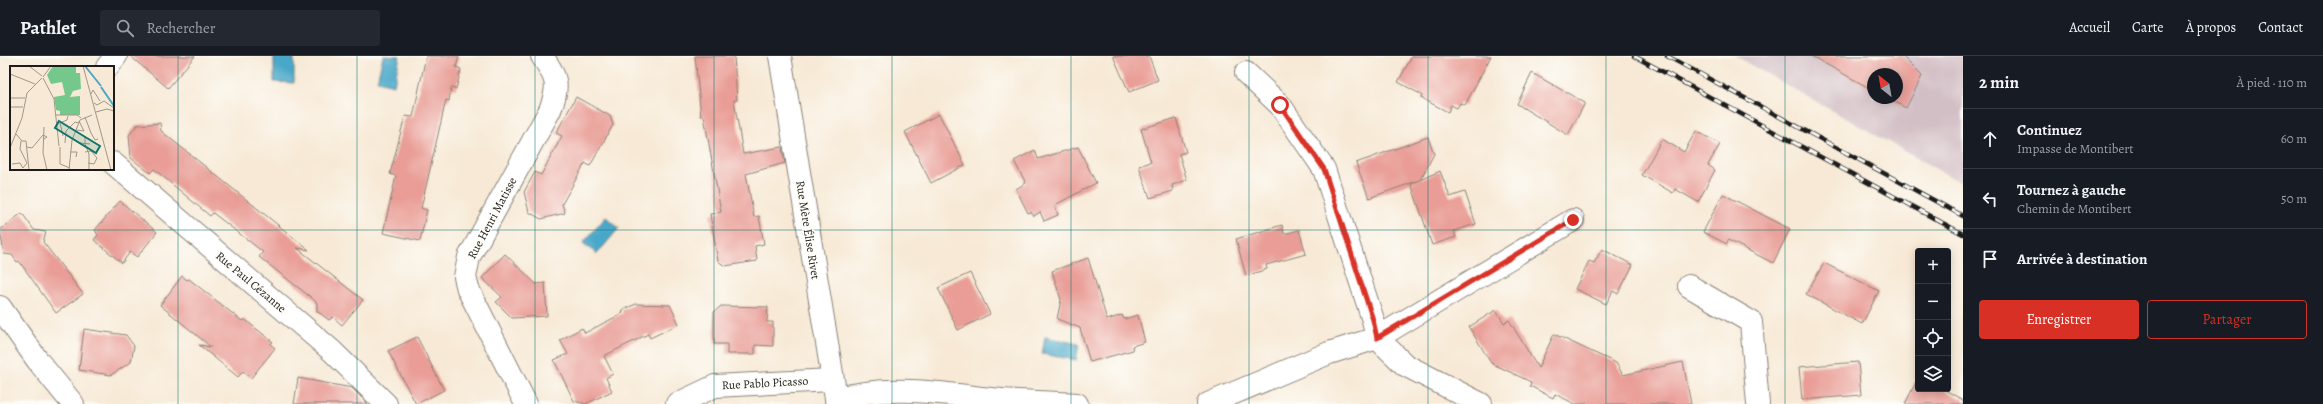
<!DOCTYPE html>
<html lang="fr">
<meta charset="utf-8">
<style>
:root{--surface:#171b24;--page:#242831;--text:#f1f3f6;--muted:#9ea1a6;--line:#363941;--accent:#d93025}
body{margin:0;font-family:Alegreya,serif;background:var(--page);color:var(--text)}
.controls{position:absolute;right:12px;bottom:12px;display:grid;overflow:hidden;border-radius:4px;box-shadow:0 2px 10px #0003}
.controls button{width:36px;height:36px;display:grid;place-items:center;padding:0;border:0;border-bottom:1px solid var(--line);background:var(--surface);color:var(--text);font:20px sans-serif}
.compass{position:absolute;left:1867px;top:12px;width:36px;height:36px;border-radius:50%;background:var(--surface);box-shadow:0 2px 10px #0003;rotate:329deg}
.stop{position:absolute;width:12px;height:12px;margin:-9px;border:3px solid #d93025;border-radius:50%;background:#fff}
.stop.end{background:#d93025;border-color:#fff;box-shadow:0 1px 4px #0008}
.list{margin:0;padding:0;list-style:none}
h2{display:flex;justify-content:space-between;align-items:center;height:52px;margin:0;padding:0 16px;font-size:17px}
h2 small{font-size:13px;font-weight:400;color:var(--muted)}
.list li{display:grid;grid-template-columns:26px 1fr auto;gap:12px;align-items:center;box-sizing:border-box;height:60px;padding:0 16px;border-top:1px solid var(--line)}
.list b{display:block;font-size:15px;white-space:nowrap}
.list p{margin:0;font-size:13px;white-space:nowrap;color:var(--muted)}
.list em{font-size:13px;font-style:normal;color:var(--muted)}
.actions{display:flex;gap:8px;padding:12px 16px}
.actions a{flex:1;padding:9px 0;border:1px solid var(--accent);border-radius:4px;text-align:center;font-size:14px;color:var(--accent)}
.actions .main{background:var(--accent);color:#fff}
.icon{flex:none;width:22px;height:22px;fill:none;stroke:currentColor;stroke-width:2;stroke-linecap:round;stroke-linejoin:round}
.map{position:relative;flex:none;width:1963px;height:348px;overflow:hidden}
header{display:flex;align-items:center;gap:24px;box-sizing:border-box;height:56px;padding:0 20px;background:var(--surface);border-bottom:1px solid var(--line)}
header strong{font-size:19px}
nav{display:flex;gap:22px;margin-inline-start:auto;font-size:14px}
.search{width:280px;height:36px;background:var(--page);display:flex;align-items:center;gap:10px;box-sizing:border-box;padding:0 14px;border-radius:4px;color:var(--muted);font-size:15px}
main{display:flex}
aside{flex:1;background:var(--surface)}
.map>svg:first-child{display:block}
.industrial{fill:#d2bec5;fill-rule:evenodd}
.water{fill:#4aa8c9;stroke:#336272}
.building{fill:#e99d96}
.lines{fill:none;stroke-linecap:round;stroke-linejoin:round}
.minor-casing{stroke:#8a8278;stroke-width:24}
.tertiary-casing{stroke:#8a8278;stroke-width:24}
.minor{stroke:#fff;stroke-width:22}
.tertiary{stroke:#fff;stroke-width:22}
.rail-casing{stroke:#1c1c1c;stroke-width:4.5}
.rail{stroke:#fdfcf7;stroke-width:3;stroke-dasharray:9;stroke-linecap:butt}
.route{stroke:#d93025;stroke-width:5}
.grid{fill:none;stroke:#0f766e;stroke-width:1;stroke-opacity:0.55}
.labels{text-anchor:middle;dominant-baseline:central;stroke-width:3.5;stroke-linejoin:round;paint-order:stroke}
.street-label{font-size:12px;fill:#1c1c1c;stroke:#fdfcf7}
.inset-river{fill:none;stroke:#4aa8c9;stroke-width:2}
.inset-road{fill:none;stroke:#9f978b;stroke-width:1}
.view{fill:#0f766e;fill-opacity:0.15;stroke:#0f766e;stroke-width:2}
.inset-edge{fill:none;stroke:#1c1c1c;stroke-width:2}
</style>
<header>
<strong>Pathlet</strong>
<div class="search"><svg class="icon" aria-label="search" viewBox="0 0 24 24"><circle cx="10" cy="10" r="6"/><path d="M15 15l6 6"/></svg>Rechercher</div>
<nav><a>Accueil</a><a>Carte</a><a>À propos</a><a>Contact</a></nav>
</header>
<main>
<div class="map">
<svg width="1963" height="348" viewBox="0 0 1963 348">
<rect width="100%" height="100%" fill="#fdfcf7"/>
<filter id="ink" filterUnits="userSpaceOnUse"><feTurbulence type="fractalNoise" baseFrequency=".025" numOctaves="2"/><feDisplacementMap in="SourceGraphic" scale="8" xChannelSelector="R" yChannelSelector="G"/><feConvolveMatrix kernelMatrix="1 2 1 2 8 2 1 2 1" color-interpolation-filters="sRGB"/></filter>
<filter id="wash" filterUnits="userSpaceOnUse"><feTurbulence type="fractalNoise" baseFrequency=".012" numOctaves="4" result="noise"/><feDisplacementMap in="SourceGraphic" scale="16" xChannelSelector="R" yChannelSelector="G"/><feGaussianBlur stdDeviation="0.9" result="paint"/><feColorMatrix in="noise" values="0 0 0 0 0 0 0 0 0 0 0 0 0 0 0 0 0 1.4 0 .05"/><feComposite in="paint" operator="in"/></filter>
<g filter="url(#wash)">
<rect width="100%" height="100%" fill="#f7e9d5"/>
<path class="industrial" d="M1735,0H1963V128ZM1873,18H1897V42H1873Z"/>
<path class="water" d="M274,0H294V27L274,26Z
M383,0H400L394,29L377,25Z
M606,161L619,172L597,198L583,187Z
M1045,281L1079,288L1076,304L1042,298Z"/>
<g id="blocks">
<path class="building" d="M130,0H195L168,32Z
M426,0H459L456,11L461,13L456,33L451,32L449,45L446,44L421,152L427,154L420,185L383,177L396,120L390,118L405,60L413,61Z
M695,0H734L737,44H734L743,98L782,91L785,107L746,118L754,161L759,160L764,188L755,190L757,205L725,210L718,205L710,158L721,156L704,60H701Z
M1113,0H1149L1158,24L1129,36Z
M1412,0H1491L1465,49L1460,47L1457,52L1451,49L1448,56L1421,42L1422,39L1398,26Z
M1811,0H1902L1922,20L1906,52L1888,42H1897V18H1873V34Z
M1532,17L1585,47L1568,79L1517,48Z
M576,41L610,60L613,69L590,110L585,107L562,148L565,157L541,163L529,156L524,136L535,116L541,119L562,80L556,77Z
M939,58L965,109L931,127L905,76Z
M1176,62L1186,96L1179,98L1187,124L1172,129L1173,135L1150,142L1139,110L1151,106L1141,73Z
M160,67L161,75L309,194L297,192L363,244L342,269L333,261L329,264L317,255V247L313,243L259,201L263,196L213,157L210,160L154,113L150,117L131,102L129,79L137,69Z
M1696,75L1720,88L1708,109L1715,114L1698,146L1675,133L1673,137L1642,119L1662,83L1684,96Z
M1428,81L1434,98L1420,124L1369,142L1356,107Z
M1078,91L1096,127L1055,149L1058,159L1044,165L1040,156L1034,160L1031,156L1028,157L1016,133L1026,127L1014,105L1035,94L1038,103Z
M1440,115L1450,141L1465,136L1476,168L1454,175L1456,181L1432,189L1411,128Z
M1723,138L1790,173L1773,207L1728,184L1727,188L1703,176Z
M120,145L157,176L137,201L130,196L122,207L94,184L98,179L95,174Z
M22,157L34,174L46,176L43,186L83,238L56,257L19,205L17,206L12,199L4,198L0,174Z
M1282,169L1284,178L1299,174L1306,198L1266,209L1267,213L1246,220L1236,183Z
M1602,193L1633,209L1618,238L1613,235L1606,248L1575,233L1589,205L1594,207Z
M505,198L536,228L545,227L547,260L512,262L496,246L502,241L482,222Z
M1088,202L1107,264L1122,259L1124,263L1138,259L1145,286L1132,290L1133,294L1090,306L1080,272L1057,263L1061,244L1052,215Z
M1824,207L1879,235L1862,268L1806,238Z
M970,217L990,258L958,274L938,232Z
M182,220L187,224L189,223L242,265L244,263L273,286L270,288L275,292L251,322L243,315L238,321L199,289L211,291L160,249Z
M636,248L670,249L679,268L650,282L648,278L604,300L613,318L606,322L612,335L586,348L574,345L554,304L568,298L560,284L582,272L585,277L623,257L622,254Z
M721,250L768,251L767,266H773V290L755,289V298H727V288H714V256Z
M1496,254L1504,267L1509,264L1538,312L1554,278L1616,307L1623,319L1683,306L1691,348H1575L1555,338L1553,342L1530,330L1531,326L1491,307L1469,271Z
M84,273L126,279L134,290L131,306L111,319L79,314Z
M417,281L444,334L416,348L388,295Z
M1858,306L1861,339L1802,344L1799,311Z
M298,322L352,332L368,348H294Z
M1918,322V333H1943L1963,344V348H1905Z"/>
</g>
</g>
<g filter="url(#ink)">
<use href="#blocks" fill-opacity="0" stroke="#8a8278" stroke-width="1"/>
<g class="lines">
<defs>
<path id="minor" d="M107,11L116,0
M1246,17L1280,49L1324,113L1373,264L1377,282L1405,309L1481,348
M113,107L332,295L386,348
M1689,230L1751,266L1758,348
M0,251L38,305L73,348
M836,343C887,328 939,337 991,343C1019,346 1048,346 1077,348
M526,348L468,233L465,221L469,201L550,54C560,29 557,22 542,0
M677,348L715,330L832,324
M1208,348L1329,297L1377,282L1573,164"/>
<path id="tertiary" d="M780,0L837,348"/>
</defs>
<use href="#minor" class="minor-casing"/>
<use href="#tertiary" class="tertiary-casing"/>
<use href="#minor" class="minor"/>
<use href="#tertiary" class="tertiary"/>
<defs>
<path id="rail" d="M1634,0L1963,178
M1667,0L1963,160"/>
</defs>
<use href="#rail" class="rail-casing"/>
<use href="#rail" class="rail"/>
</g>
</g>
<g class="lines" filter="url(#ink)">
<path class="route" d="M1280,49L1324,113L1373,264L1377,282L1573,164"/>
</g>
<path class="grid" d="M178,0V348M357,0V348M535,0V348M714,0V348M892,0V348M1071,0V348M1249,0V348M1428,0V348M1606,0V348M1785,0V348M0,174H1963"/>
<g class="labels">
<g class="street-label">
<text transform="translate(492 162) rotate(-62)">Rue Henri Matisse</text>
<text transform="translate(808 174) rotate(81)">Rue Mère Élise Rivet</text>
<text transform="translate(251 226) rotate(40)">Rue Paul Cézanne</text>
<text transform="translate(765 327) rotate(-3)">Rue Pablo Picasso</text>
</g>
</g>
<g transform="translate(10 10)">
<rect width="104" height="104" fill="#f7e9d5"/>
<path d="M43,0H66V7H70L71,23L63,25L60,31L70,30V49H50V45L46,44L44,31L55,29L52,16L41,18L37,9Z" fill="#75c88c"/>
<path class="inset-river" d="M75,0L91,20M91,21L104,40"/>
<path class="inset-road" d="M19,0L32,10M73,0L101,104M0,8L25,18M33,11L41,0M33,12L44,33L49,80M81,28L83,24L90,35M0,32H15M84,37L87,39L94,35L104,42M0,41H13M86,46L97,43L104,45M45,49H67L71,52M75,51L81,67L85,74L88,73M34,61L33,87L37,104M66,64L74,65L69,55M6,68L12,75H16L19,104M53,70L50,57L57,54L58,50M75,71V78L79,88V104M63,73L70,77L80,78M55,77L56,65L65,56L69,57M17,81L22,82L33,69L37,71L34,73M50,81V98L60,102M0,82L12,52L17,27L32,12M60,86H67L66,91M75,86L81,85L87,92L84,98L78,97M2,98L10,97L13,102L17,97L10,83L11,75M59,104L62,74L70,54L82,49"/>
<path class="view" d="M49,55L90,80L86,87L45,62Z"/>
<rect width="104" height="104" class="inset-edge"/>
</g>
</svg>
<div class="controls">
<button>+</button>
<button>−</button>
<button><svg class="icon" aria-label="locate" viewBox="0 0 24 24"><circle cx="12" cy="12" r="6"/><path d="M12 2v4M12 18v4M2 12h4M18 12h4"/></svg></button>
<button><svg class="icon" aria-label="layers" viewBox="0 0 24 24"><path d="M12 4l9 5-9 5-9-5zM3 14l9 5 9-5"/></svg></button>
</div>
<svg class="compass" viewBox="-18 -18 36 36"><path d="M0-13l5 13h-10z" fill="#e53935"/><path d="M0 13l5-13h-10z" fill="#9ea1a6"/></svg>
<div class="stop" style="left:1280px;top:49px"></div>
<div class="stop end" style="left:1573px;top:164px"></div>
</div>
<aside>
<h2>2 min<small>À pied · 110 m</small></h2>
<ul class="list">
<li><svg class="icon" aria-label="ahead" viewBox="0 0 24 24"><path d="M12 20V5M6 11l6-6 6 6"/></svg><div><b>Continuez</b><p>Impasse de Montibert</p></div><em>60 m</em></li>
<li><svg class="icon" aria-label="left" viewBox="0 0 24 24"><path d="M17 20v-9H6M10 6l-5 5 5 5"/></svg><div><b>Tournez à gauche</b><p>Chemin de Montibert</p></div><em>50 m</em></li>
<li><svg class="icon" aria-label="arrive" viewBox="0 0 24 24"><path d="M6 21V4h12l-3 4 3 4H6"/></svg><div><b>Arrivée à destination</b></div></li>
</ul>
<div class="actions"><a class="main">Enregistrer</a><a>Partager</a></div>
</aside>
</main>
